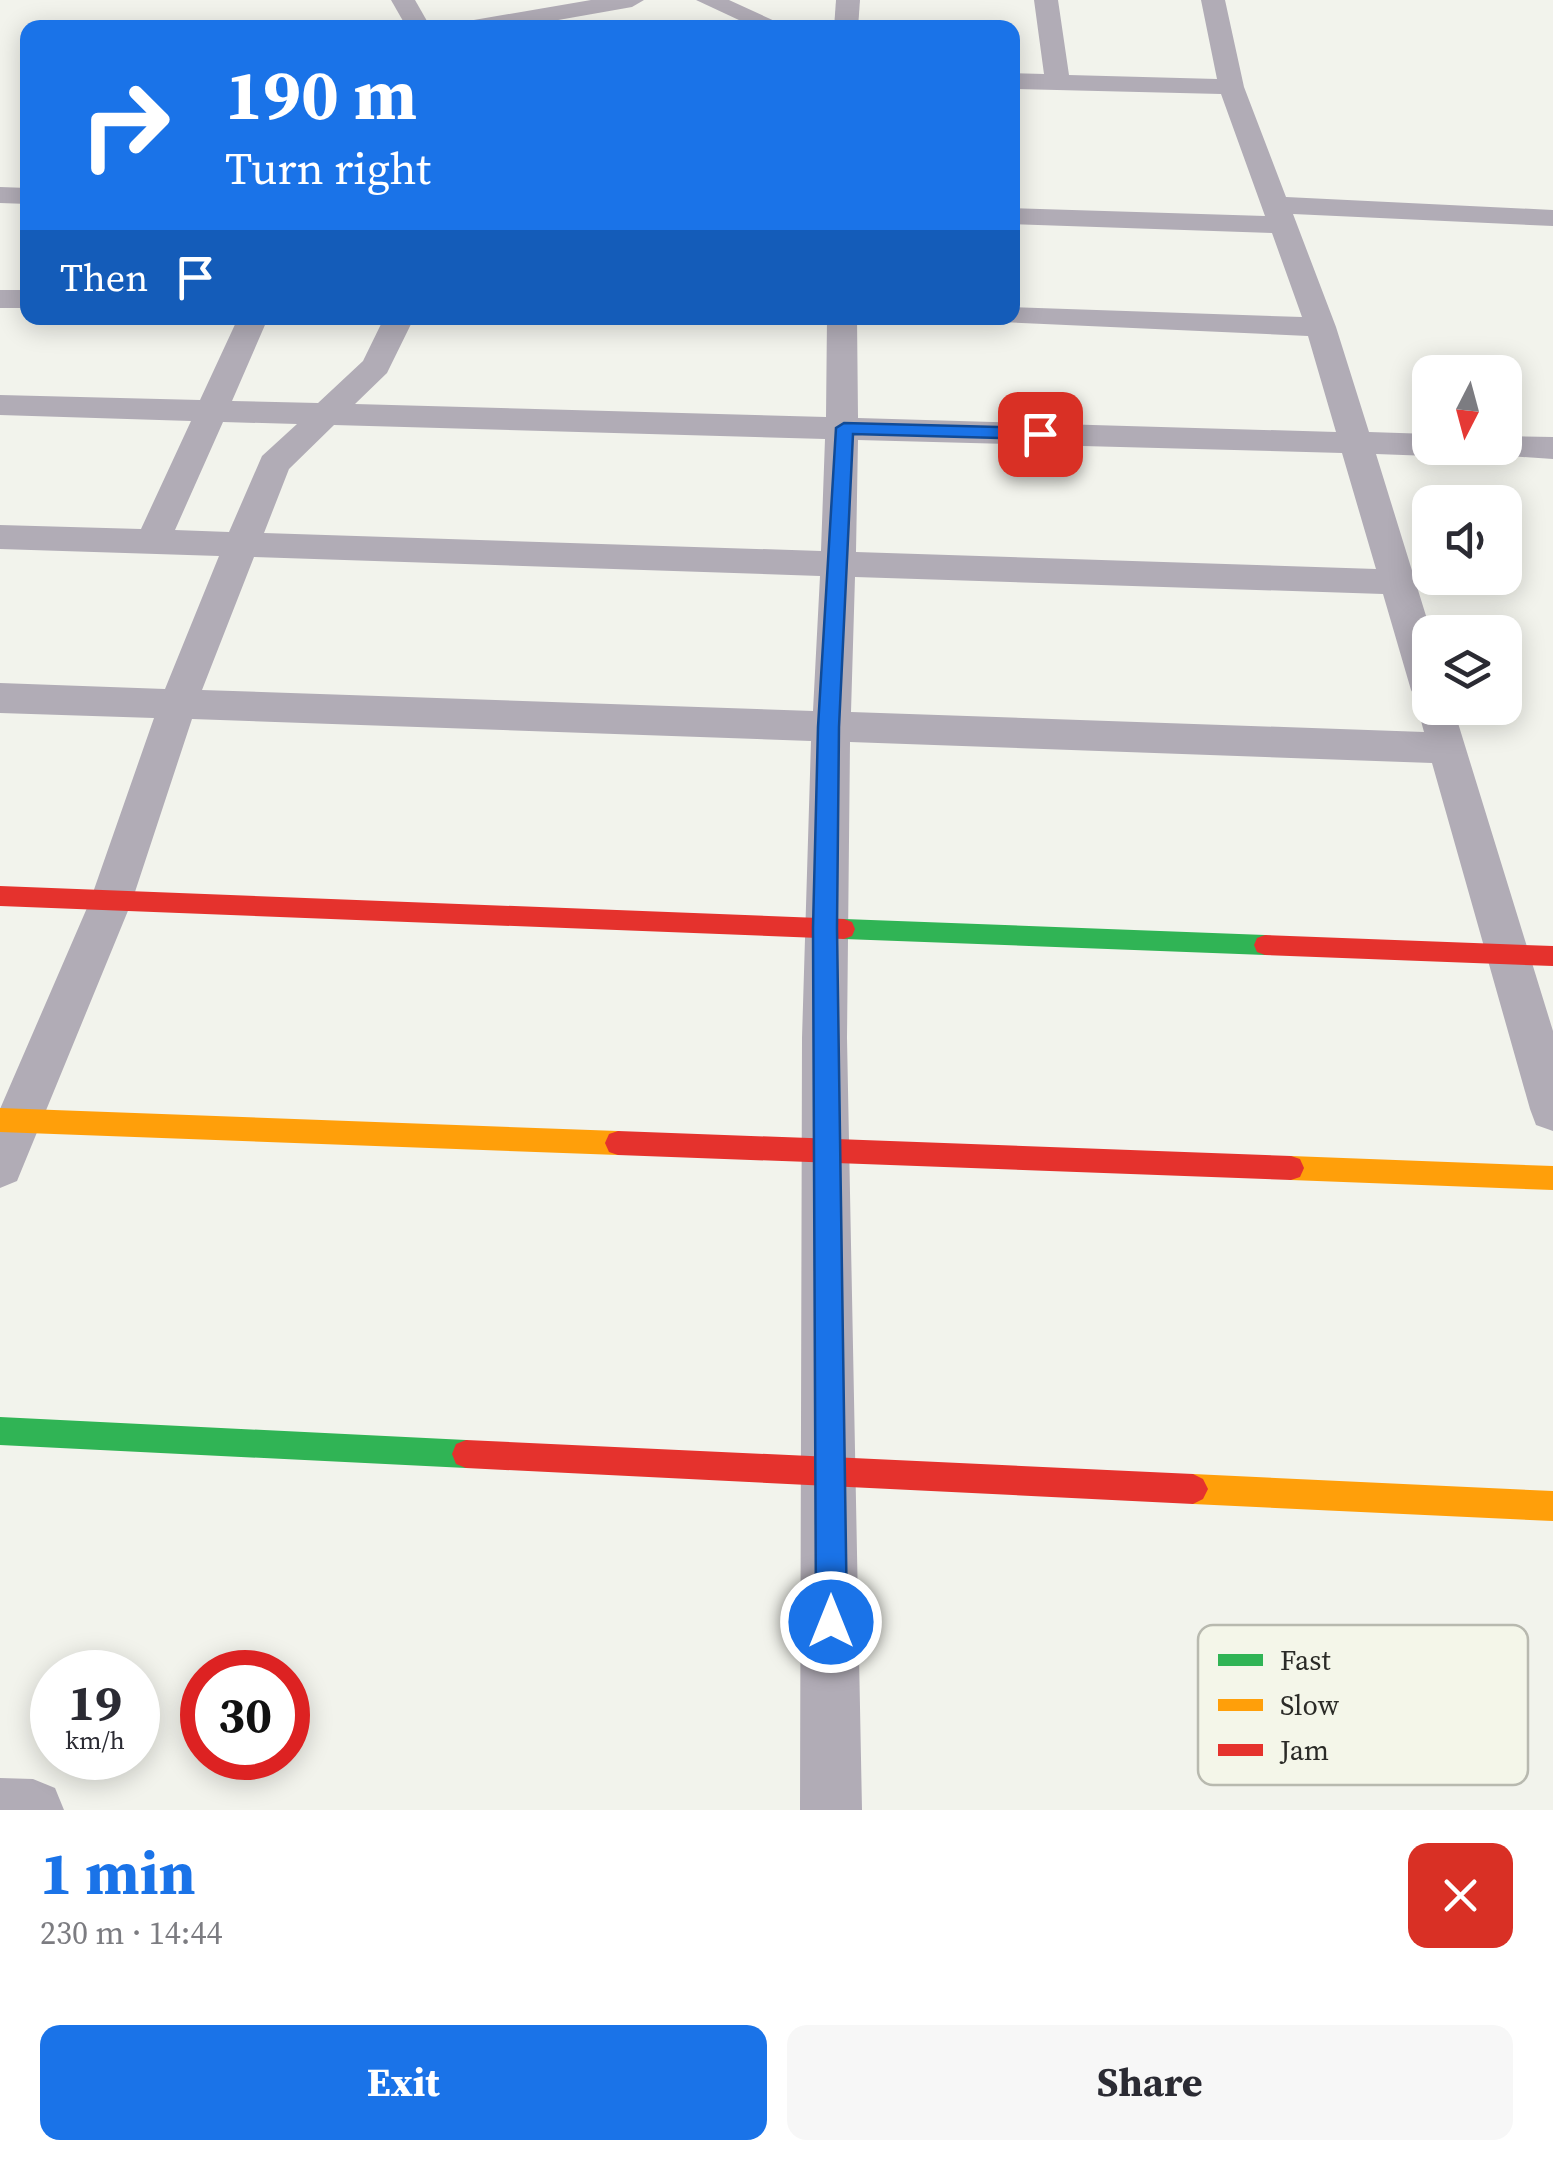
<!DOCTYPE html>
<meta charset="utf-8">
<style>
:root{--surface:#fff;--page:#f7f7f7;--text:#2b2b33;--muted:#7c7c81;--accent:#1a73e8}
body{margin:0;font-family:"Source Serif 4",serif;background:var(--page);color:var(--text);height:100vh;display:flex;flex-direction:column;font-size:38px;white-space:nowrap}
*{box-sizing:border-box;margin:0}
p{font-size:32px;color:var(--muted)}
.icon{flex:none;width:55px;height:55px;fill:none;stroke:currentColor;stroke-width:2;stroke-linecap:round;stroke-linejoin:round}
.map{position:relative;height:1810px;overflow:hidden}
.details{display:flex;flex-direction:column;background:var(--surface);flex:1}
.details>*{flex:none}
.guide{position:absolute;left:20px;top:20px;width:1000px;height:305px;border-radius:20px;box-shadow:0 5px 25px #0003;background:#1a73e8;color:#fff;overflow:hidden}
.needle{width:65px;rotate:186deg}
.fabs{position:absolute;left:1412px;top:355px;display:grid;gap:20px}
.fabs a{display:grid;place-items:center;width:110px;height:110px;border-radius:20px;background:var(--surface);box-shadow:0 5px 25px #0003;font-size:50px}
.speed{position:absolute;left:30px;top:1650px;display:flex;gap:20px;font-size:50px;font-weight:700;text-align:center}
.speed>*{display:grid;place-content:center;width:130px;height:130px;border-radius:50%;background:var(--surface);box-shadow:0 5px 25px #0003;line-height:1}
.speed small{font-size:25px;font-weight:400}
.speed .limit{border:15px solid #d22;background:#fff;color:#111}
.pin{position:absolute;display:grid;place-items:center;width:85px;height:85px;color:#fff;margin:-42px;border-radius:20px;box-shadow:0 5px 15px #0006}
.me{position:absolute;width:110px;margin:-55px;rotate:0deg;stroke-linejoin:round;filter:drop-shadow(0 0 8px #0008)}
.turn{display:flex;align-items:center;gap:35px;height:210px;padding:0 40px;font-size:45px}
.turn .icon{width:130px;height:130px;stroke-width:2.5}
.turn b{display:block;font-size:70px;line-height:85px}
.then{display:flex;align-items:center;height:95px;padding:0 40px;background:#0003;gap:20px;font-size:38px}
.round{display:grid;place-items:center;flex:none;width:105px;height:105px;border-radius:20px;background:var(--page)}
.head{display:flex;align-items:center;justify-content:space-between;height:170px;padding:0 40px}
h1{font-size:60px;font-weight:700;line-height:75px;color:var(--accent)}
.cta{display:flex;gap:20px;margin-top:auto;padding:20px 40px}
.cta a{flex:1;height:115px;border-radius:20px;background:var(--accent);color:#fff;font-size:40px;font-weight:700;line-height:115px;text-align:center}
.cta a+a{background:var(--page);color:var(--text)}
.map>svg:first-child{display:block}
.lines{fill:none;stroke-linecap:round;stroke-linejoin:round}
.street{fill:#b1acb6;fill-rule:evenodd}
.fast{fill:#30b455;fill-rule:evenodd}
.slow{fill:#ff9f0a;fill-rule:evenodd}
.jam{fill:#e5322d;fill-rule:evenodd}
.route{fill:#1a73e8;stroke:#114b97;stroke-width:2.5}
.key{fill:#f4f6e9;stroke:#b8b9af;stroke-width:2.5}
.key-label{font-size:28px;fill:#2b2b27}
</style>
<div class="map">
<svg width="1553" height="1810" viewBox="0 0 1553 1810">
<rect width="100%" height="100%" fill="#f2f3ec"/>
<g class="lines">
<!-- street -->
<g class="street">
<polygon points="391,0 415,0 431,28 407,28"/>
<polygon points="591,0 644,0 632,7 513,28 456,28 468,21"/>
<polygon points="696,0 729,0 790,28 756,28"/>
<polygon points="836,0 860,0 858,28 834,28"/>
<path d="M1034,0h24l11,75 148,4 -16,-79h24l19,87 42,110 267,13v16l-260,-12 43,113 33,105 61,2v14h15l-15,8 -54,-2 55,178 -1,73 -13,-5 -6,-10 -28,-96 -528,-17 -4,135 573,20 -3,-11 5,-11h28l99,321v100l-17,-6 -6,-16 -98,-346 -582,-21 -3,296 15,772h-62l2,-772 9,-297 -619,-22 -60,182 -115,280 -17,7v-79l90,-208 64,-183 -154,-5v-30l165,6 54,-133 -219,-7v-24l141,4 50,-108 -191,-6v-20l200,5 38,-82h30l-36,83 86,2 45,-42 21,-43h30l-27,55 -32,31 471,13 1,-99h30l1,100 478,14 -28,-96 -307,-14 -3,-4h14v-11l290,10 -30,-84 -260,-9v-16l253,8 -44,-122 -209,-5v-16l32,1zM223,422l74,2 -35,32 -33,76 -54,-2zM334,425l491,14 -4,112 -557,-18 25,-64zM858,440l484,13 34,116 -520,-17zM254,557l566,19 -7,135 -611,-21z"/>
<polygon points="0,187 28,188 28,204 0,203"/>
<rect x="0" y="290" width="28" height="18"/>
<polygon points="1505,436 1553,437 1553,459 1493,455 1489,448 1505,448"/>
<polygon points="0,1778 33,1779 55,1788 64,1810 0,1810"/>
</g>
<!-- fast -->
<g class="fast">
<polygon points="844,919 1265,935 1273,938 1276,945 1273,952 1265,955 844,939 836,936 833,929 836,922"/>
<polygon points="0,1417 466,1440 476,1444 480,1454 476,1464 466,1468 0,1445"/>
</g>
<!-- slow -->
<g class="slow">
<polygon points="0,1108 618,1131 627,1134 631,1143 627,1152 618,1155 0,1132"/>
<polygon points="1291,1156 1553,1166 1553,1190 1291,1180 1282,1177 1278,1168 1282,1159"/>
<polygon points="1193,1474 1553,1491 1553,1521 1193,1504 1183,1499 1178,1489 1183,1479"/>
</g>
<!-- jam -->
<g class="jam">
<polygon points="0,886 844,919 852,922 855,929 852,936 844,939 0,906"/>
<polygon points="1265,935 1553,946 1553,966 1265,955 1257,952 1254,945 1257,938"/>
<polygon points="618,1131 1291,1156 1300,1159 1304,1168 1300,1177 1291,1180 618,1155 609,1152 605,1143 609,1134"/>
<polygon points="466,1440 1193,1474 1203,1479 1208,1489 1203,1499 1193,1504 466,1468 456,1464 452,1454 456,1444"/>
</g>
</g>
<!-- route -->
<polygon class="route" points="844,423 1040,428 1049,434 1040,439 853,434 839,727 837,928 847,1622 842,1633 831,1637 820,1633 816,1622 813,928 818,727 836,428"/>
<!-- legend -->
<rect x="1198" y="1625" width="330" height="160" rx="15" class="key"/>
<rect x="1218" y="1654" width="45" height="12" fill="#30b455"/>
<rect x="1218" y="1699" width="45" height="12" fill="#ff9f0a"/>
<rect x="1218" y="1744" width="45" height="12" fill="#e5322d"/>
<g class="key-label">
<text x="1280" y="1670">Fast</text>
<text x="1280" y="1715">Slow</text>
<text x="1280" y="1760">Jam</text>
</g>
</svg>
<div class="fabs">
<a><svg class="needle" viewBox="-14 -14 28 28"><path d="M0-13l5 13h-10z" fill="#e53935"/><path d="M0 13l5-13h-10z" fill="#7c7c81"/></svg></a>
<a><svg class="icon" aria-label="sound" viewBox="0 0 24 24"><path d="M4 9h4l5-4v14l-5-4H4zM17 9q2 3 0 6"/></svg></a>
<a><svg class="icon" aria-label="layers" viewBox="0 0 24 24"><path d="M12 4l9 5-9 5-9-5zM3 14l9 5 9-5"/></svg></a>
</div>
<div class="speed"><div>19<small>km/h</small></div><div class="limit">30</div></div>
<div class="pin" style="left:1040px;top:434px;background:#d93025"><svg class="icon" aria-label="arrive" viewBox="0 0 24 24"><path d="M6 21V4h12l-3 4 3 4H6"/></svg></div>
<svg class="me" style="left:831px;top:1622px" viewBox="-20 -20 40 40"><circle r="17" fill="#1a73e8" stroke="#fff" stroke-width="3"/><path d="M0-11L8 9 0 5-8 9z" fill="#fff"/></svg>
<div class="guide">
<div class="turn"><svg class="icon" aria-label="right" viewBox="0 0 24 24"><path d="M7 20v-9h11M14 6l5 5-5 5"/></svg><div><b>190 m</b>Turn right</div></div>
<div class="then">Then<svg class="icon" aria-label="arrive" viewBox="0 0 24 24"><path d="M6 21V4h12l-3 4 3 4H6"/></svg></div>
</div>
</div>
<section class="details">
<div class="head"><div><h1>1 min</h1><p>230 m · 14:44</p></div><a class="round" style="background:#d93025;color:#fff"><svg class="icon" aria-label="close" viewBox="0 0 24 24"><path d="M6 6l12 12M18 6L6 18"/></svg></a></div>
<div class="cta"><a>Exit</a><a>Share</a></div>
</section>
